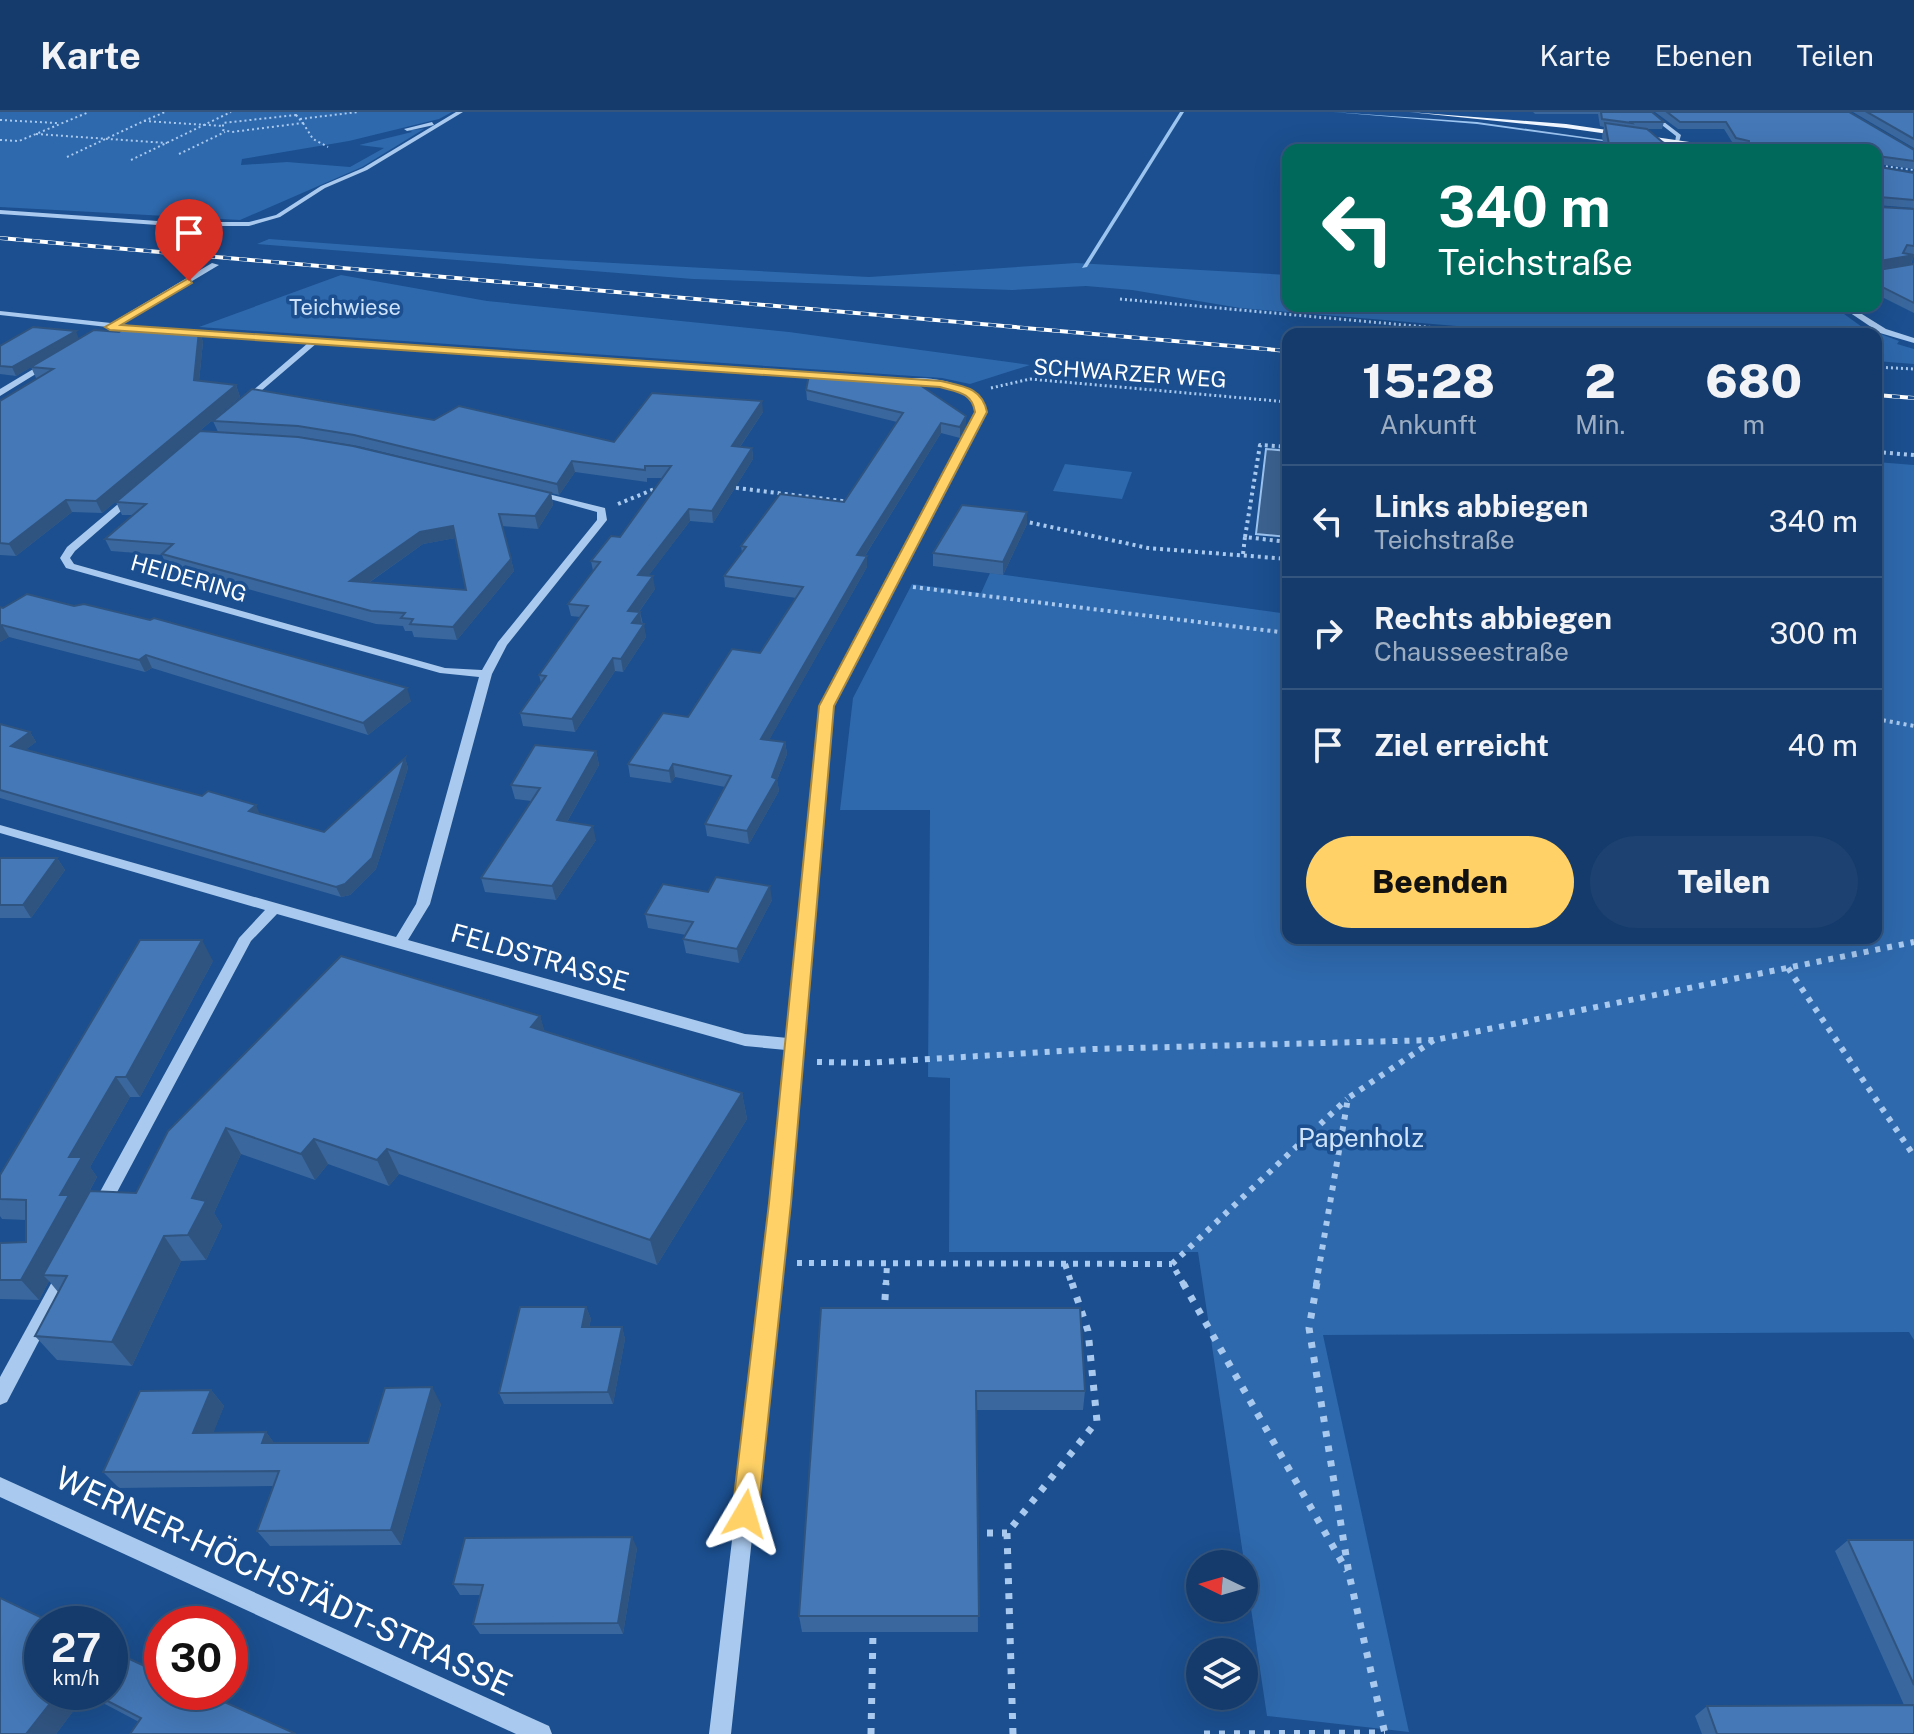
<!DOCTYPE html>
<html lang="de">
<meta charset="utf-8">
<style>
:root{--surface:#143b6b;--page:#1d4271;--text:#f1f3f6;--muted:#9dadc1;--line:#33557e;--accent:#ffd166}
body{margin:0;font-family:"Public Sans",sans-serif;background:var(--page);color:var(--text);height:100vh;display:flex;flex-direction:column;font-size:30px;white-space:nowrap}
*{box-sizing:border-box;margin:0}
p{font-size:26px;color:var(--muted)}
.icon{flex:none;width:44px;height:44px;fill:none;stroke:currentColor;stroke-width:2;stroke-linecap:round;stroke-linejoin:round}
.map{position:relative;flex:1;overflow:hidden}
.drawer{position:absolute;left:1282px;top:216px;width:600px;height:616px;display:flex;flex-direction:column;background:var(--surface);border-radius:16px;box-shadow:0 8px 32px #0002,0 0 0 2px var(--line)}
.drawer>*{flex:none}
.guide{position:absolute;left:1282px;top:32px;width:600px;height:168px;border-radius:16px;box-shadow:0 8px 32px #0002,0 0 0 2px var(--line);background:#00695c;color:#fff;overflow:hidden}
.needle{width:52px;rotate:275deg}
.tools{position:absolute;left:1186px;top:1438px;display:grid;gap:16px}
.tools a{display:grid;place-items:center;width:72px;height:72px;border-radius:50%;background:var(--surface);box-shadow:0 8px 32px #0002,0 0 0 2px var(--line);font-size:40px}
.speed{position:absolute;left:24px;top:1494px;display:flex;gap:16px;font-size:40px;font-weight:700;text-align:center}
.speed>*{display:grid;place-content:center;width:104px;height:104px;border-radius:50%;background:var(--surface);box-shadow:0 8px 32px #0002,0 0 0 2px var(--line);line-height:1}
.speed small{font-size:20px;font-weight:400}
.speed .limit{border:12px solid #d22;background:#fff;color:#111}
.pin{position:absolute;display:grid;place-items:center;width:68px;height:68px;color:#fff;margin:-82px -34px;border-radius:50% 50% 50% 0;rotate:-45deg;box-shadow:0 0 8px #0007}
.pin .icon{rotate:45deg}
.me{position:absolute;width:88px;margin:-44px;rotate:7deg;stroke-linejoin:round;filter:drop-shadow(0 0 6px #0008)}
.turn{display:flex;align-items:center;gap:28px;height:168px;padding:0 24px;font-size:36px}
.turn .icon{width:104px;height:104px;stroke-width:2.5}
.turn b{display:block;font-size:56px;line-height:68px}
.eta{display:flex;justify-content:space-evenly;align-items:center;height:136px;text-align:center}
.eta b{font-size:48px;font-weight:800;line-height:56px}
.primary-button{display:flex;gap:16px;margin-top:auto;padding:16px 24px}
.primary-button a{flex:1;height:92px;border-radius:48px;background:var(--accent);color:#111;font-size:32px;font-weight:800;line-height:92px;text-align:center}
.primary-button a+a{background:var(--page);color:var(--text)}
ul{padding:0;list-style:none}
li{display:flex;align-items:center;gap:24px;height:112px;padding:0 24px;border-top:2px solid var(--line)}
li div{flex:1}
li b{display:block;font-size:30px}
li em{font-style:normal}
header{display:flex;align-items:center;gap:48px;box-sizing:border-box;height:112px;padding:0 40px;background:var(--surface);border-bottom:2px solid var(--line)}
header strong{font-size:38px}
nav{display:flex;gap:44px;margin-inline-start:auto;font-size:28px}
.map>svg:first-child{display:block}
.green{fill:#2e69ad}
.water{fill:#3c6290;stroke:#9cc4f0;stroke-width:2}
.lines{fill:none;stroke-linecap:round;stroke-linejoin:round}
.stream{fill:#9cc4f0;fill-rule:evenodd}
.path-far4{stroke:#a9c9ee;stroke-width:2;stroke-dasharray:2 3;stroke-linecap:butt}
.path-far3{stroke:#a9c9ee;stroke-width:3;stroke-dasharray:2 3;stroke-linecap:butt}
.path-far2{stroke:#a9c9ee;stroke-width:4;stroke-dasharray:3 4;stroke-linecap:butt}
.path-far1{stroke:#a9c9ee;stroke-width:6;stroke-dasharray:5 7;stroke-linecap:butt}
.path{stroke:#a9c9ee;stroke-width:7;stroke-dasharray:6 9;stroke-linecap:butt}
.minor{fill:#a9c9ee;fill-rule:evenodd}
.major{fill:#f0f6ff;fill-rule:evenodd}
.rail-casing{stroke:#fff;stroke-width:4}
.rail{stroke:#1b4f8f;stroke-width:3;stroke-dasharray:8;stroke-linecap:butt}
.wall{fill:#3a679d;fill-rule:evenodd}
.shaded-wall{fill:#305480}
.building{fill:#4478b7;stroke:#305480;stroke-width:2;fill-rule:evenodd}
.route{fill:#ffd166;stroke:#a68842;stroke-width:2}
.labels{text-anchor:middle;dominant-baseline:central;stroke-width:7;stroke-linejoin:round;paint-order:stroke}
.far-park-label{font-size:22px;fill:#cfe3fa;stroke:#1b4f8f}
.far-street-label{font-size:22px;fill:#fff;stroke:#1b4f8f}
.street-label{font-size:26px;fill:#fff;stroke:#1b4f8f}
.park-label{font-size:26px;fill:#cfe3fa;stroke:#1b4f8f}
.near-street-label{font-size:32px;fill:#fff;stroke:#1b4f8f}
</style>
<header>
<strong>Karte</strong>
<nav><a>Karte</a><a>Ebenen</a><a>Teilen</a></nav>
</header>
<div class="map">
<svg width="1914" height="1622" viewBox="0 0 1914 1622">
<rect width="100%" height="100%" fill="#1b4f8f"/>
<!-- green -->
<g class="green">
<polygon points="0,0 452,0 439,7 349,29 242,47 241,53 287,50 350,55 384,36 359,33 412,20 409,18 424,17 362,55 240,108 0,95"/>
<polygon points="269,127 541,147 869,165 1076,151 1288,163 1288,194 1833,194 1862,215 1899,229 1897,232 1914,237 1914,252 1876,249 1876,222 1552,222 1240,196 1132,178 1086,174 1012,178 693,167 257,132"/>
<polygon points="341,163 487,189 789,220 1030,253 970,272 942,266 199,215"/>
<polygon points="1876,350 1914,353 1914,1228 1909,1220 1323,1223 1409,1620 1267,1604 1198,1140 949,1140 950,966 928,965 930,698 840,698 853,586 912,472 981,481 990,461 1288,502 1288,826 1876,826"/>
<polygon points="1065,352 1132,360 1122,387 1053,379"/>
</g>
<!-- water -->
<polygon class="water" points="1266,337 1288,339 1288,425 1256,422"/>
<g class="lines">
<!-- stream -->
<g class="stream">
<polygon points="1180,0 1184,0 1087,155 1082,156"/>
<polygon points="1333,0 1477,10 1619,30 1617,31 1477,12"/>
</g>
<!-- path-far4 -->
<g class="path-far4">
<polygon points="296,3 303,11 232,20 223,18 223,11"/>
<polyline points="300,7 358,0"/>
<polyline points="0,8 57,11"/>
<polyline points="144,9 165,0"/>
<polyline points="303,11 313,27 328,35"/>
<polyline points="36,22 167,31"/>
<polyline points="0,28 19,29 89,0"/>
<polyline points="179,42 225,20"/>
<polyline points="67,45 144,9 223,14"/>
<polyline points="131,48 231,0"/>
<polyline points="1876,53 1914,58"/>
</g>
<!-- path-far3 -->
<g class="path-far3">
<polyline points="1120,187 1503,222"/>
<polyline points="1876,255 1914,257"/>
<polyline points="991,276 1030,267 1288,290"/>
</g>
<!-- path-far2 -->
<g class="path-far2">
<polyline points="1876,340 1914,343"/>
<polyline points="729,375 850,390"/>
<polyline points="618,392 657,376"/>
<polyline points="1023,409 1148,436 1288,447"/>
<polyline points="1245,425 1260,333 1288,335"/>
<polyline points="1243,442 1245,425 1288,430"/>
<polyline points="913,475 1288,521"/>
<polyline points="1876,607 1914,614"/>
</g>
<!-- path-far1 -->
<g class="path-far1">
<polyline points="1788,856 1914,1044"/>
<polyline points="817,950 865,951 1094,937 1435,928 1914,830"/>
<polyline points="797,1151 1172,1152"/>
<polyline points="1065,1152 1072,1173"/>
<polyline points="886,1173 887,1151"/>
<polyline points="1184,1173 1172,1152 1347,987"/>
<polyline points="1316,1173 1348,986 1434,928"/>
</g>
<!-- path -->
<g class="path">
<polyline points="1183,1171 1347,1459"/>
<polyline points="1317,1171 1309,1216 1349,1462 1385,1622"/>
<polyline points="884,1203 886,1171"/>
<polyline points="972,1421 1007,1421"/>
<polyline points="871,1622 873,1520"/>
<polyline points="1013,1622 1007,1421 1097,1309 1088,1219 1072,1171"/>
<polyline points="1204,1622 1385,1621"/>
</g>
<!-- minor -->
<g class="minor">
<polygon points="456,0 463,0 367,58 325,76 280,105 249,114 172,114 0,102 0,98 172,110 249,110 276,103 321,74 363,56"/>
<polygon points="1645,0 1651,0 1681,23 1679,30 1675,30 1676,24"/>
<polygon points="432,10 434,13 407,19 404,17"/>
<polygon points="212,151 219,153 120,212 146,215 146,219 143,219 0,203 0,199 111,211"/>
<polygon points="1840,194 1849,194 1886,217 1914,226 1914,231 1880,221"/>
<polygon points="183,218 857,264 861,266 857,268 317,231 247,291 244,290 244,286 308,231 180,222 180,218"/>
<polygon points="45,250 52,252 0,284 0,277"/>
<path d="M895,267c32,-3 77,-1 90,33l-153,294 -44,497 -57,531h-22l63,-531 14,-153 -41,-4 -468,-132 -26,27 -144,270 -6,2 -6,-2 -2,-5 2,-5 144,-263 26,-28 -265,-77v-8l396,112 20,-33 63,-227 -39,-4 -374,-105 -6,-10 7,-11 63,-53h6v4l-61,53 -5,7 4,6 371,104 37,2 16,-28 99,-122v-8l-65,-18v-4l73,18 2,12 -100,125 -15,29 -62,230 -22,36 337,94 43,4 32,-332 157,-294c-12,-31 -51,-27 -79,-29l-4,-2z"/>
<polygon points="65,1154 71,1157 74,1162 7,1290 0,1293 0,1265 59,1157"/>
<polygon points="0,1365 549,1614 552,1622 516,1622 0,1385"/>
</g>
<!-- major -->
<polygon class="major" points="1409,0 1566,12 1744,38 1722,38 1566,16"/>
<defs>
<g id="rail">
<polyline points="0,126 1288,239"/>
<polyline points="1876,283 1914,286"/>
</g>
</defs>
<!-- rail casing -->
<use href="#rail" class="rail-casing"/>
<!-- rail -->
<use href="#rail" class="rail"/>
</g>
<!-- wall -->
<g class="wall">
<polygon points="1533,0 1652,0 1664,10 1662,17 1646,17 1672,38 1604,38 1602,24 1604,15 1600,14 1598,2 1535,2"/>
<polygon points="1655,0 1849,0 1914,38 1914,57 1878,52 1879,55 1914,61 1914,96 1877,93 1879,95 1914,97 1914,143 1911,152 1878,157 1878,158 1914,152 1914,201 1876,182 1876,38 1739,38 1741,35 1734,33 1724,17 1678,17"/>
<polygon points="1853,0 1914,0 1914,36"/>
<polygon points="199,219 203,230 199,269 236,273 240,285 102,401 72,400 16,444 0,443 0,289 38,266 36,266 31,255 16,264 0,262 0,234 79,227 119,220"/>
<polygon points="806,278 966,304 966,314 960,326 941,321 865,444 867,455 769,628 785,630 787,642 777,668 779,679 749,732 707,724 705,712 725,675 675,665 671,671 630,665 628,652 688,605 760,541 796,486 725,475 724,464 742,440 741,434 844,390 897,310 807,288"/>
<path d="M763,300l-23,35 12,1 1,11 -40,64 -23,-2 -42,55 7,13 -16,23h1l6,25 -23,35 -8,-1 -40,61 -52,-6 -3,-13 21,-30 -2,-8 41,-58 -9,-1 -3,-12 25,-33 -2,-10 29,-24 43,-59h-16v4l-72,-10 -16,23 -8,-2 2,12 -15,24 -36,-3 12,45 -57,69 -43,-3 -2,-6h-7l-2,-5 -27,-2 -209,-57 -5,-12 -51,-4 -6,-12 28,-24h-11l-6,-13 377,-23 -135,-33 -56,-9 -84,-5 -5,-11 221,-1 180,22zM455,426l11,52 -96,-8 53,-38z"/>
<polygon points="1027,400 1027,412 1003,463 933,454 933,441"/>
<polygon points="0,495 411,589 368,623 152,556 145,560 9,525 0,530"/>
<polygon points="0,612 30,620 36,630 25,638 324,720 405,646 408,656 376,757 350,783 341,785 0,686"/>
<polygon points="596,639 599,653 567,710 596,728 556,788 485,780 481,766 531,689 515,687 511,673"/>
<polygon points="0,746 57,746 65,758 31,806 0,806"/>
<polygon points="708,780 772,788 739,851 686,841 683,827 686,823 648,816 645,802"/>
<polygon points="213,849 140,985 130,985 90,1055 97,1065 80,1097 136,1081 168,1019 540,904 544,919 742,981 747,1007 657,1153 399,1062 389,1074 328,1052 315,1068 241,1042 214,1101 222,1114 206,1148 181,1149 132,1254 57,1248 35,1224 58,1180 49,1169 39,1188 0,1187 0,1131 26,1130 26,1108 2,1107 0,1104 0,1063"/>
<polygon points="586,1195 591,1207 589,1215 622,1215 625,1227 613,1292 504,1292 499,1281"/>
<polygon points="821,1196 1085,1279 1083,1298 976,1298 978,1520 802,1520 799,1504"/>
<polygon points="211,1278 224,1294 213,1320 266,1320 274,1331 368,1331 441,1292 401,1433 270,1434 257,1419 273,1374 119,1376 103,1360"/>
<polygon points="1848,1428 1914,1428 1914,1622 1702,1622 1695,1604 1707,1594 1904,1593 1835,1439"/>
<polygon points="637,1436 623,1522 480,1522 473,1512 480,1483 460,1483 453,1472"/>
<polygon points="162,1562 139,1610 86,1582 56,1622 0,1622 42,1580 110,1580"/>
</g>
<!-- shaded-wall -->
<g class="shaded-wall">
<polygon points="1914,143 1911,152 1876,157 1879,149"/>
<polygon points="76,219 79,227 16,264 12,255"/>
<polygon points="199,219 203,230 198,279 194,268"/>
<polygon points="236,273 240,285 102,401 96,389"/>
<polygon points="762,289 763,300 733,345 732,334"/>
<polygon points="966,304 966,314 960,326 960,315"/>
<polygon points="941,311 941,321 858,455 857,443"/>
<polygon points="752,336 753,347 713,411 712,399"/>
<polygon points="572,349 575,360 559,383 557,372"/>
<polygon points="551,381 553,393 538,417 535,404"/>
<polygon points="66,388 72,400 16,444 9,432"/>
<polygon points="689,397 690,409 640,475 638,463"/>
<polygon points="1027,400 1027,412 1003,463 1003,450"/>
<polygon points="453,414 456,426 423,432 354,481 350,469 420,420"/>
<polygon points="867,444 867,455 763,639 761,627"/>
<polygon points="511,447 514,459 457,528 453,515"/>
<polygon points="653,464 655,477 631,511 628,499"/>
<polygon points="640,500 642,513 632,511"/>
<polygon points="644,512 646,525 623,560 621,547"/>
<polygon points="2,513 9,525 0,530 0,514"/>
<polygon points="146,543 152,556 145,560 139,548"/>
<polygon points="613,546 615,559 575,620 572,607"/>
<polygon points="407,576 411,589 368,623 363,611"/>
<polygon points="30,620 36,630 17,644 11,634"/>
<polygon points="785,630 787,642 777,668 779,679 749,732 747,719 772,665"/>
<polygon points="596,639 599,653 560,722 557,708"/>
<polygon points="405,646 408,656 376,757 350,783 341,785 336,775"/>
<polygon points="673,652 675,665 671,671 669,659"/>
<polygon points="256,693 260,703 249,699"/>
<polygon points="593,714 596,728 556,788 552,774"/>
<polygon points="57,746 65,758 31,806 23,793"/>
<polygon points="770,774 772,788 739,851 737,837"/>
<polygon points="202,828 213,849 140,985 126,965"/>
<polygon points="540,904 548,930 531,915"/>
<polygon points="116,965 130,985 90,1055 97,1065 43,1163 49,1169 39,1188 21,1168 69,1045"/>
<polygon points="742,981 747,1007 657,1153 650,1128"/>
<polygon points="226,1016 241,1042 214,1101 222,1114 206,1148 188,1123 192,1086"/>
<polygon points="314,1027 328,1052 315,1068 301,1042"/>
<polygon points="387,1037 399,1062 389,1074 377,1048"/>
<polygon points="164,1124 181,1149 132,1254 112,1230"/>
<polygon points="586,1195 591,1207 586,1227 582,1215"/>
<polygon points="622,1215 625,1227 613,1292 608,1280"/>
<polygon points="432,1275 441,1292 401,1433 391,1418"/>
<polygon points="211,1278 224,1294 207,1337 193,1321"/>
<polygon points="266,1320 278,1336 262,1331"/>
<polygon points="632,1425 637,1436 623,1522 618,1511"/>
<polygon points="59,1580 83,1580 86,1582 56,1622 26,1622"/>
</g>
<!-- building -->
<g class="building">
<polygon points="1601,0 1652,0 1664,10 1631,10 1632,11 1602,7"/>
<polygon points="1667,0 1849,0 1914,38 1914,49 1877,44 1879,55 1914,61 1914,88 1880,85 1876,92 1879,95 1914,97 1914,134 1907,133 1903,141 1914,143 1879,149 1878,158 1914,152 1914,191 1876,172 1876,38 1744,38 1741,34 1749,33 1749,29 1736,26 1726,10 1680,10"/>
<polygon points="1867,0 1914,0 1914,27"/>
<polygon points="1605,11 1647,17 1672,38 1610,38"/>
<polygon points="128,214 199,219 194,268 236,273 96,389 66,388 9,432 0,431 0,289 53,257 31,255 94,218 119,220"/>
<polygon points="33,215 76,219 12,255 0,254 0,234"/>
<polygon points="809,263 914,269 966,304 960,315 941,311 857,443 867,444 761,627 785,630 772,665 777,667 747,719 705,712 731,664 673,652 669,659 628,652 663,601 688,605 732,537 760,541 803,475 724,464 746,435 741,434 780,382 844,390 903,301 806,278"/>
<polygon points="252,277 434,308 459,294 614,330 652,281 762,289 732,334 752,336 712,399 689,397 638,463 653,464 628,499 640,500 632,511 644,512 621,547 613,546 572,607 520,601 546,564 539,563 588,494 568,492 600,450 591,449 611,424 620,425 671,354 645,354 645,358 572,349 557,372 354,323 298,314 213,309"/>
<path d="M200,319l98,6 55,9 198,47 -16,23 -36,-2 12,45 -58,68 -43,-3 3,-5 -12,-1 4,-5 -34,-2 -209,-57 11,-10 -68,-5 41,-35 -30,-2zM453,414l13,64 -116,-9 70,-49z"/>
<polygon points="962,393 1027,400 1003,450 933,441"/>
<polygon points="27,482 74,494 84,492 150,508 154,506 407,576 363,611 146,543 139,548 2,513 0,514 0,495 3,496"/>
<polygon points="0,612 30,620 11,634 202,684 208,679 256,693 249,699 324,720 405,646 372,746 345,772 336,775 0,678"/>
<polygon points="535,633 596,639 557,708 593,714 552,774 481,766 540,676 511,673"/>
<polygon points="0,746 57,746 23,793 0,793"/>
<polygon points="716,765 770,774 737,837 683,827 693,810 645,802 663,772 708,780"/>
<polygon points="140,828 202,828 126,965 116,965 69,1045 82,1045 60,1083 69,1083 21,1168 0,1168 0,1131 26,1130 26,1088 0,1087 0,1063"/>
<polygon points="341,844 540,904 531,915 742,981 650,1128 387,1037 377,1048 314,1027 301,1042 226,1016 192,1086 206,1089 188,1123 164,1124 112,1230 35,1224 67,1164 43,1163 90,1079 136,1081 168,1019"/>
<polygon points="520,1195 586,1195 582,1215 622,1215 608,1280 499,1281"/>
<polygon points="821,1196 1080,1196 1085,1279 976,1279 979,1504 799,1504"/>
<polygon points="432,1275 391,1418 257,1419 279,1359 103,1360 140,1279 211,1278 193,1321 266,1320 262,1331 368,1331 385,1276"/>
<polygon points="632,1425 618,1511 473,1512 483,1473 453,1472 465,1426"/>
<polygon points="1848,1428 1914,1428 1914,1573"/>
<polygon points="0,1486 55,1512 42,1512 42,1580 59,1580 26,1622 0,1622"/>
<polygon points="110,1538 162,1562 162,1580 202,1580 296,1622 130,1622 141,1606 90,1580 110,1580"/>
<polygon points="1914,1593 1914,1622 1717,1622 1707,1594"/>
</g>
<!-- route -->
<path class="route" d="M189,166l3,5 -71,42 820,56c21,5 41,6 46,31l-153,294 -43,497 -33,311 -4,9 -9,4 -9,-4 -4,-9 37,-311 50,-497 156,-294c-3,-20 -18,-20 -35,-25l-830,-57 -5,-3z"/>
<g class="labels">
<!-- far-park labels -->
<g class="far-park-label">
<text x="345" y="195">Teichwiese</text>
</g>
<!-- far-street labels -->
<g class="far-street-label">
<text transform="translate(1130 261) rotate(4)">SCHWARZER WEG</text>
<text transform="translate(189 466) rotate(16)">HEIDERING</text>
</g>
<!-- street labels -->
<g class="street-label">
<text transform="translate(540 845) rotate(16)">FELDSTRASSE</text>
</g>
<!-- park labels -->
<g class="park-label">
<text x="1361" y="1025">Papenholz</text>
</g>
<!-- near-street labels -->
<g class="near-street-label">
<text transform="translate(284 1469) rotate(25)">WERNER-HÖCHSTÄDT-STRASSE</text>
</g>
</g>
</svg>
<div class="tools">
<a><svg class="needle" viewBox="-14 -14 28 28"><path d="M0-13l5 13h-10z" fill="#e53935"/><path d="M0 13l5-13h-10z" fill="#9dadc1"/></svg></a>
<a><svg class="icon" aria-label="layers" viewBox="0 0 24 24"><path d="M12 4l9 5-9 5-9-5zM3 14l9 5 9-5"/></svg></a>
</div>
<div class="speed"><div>27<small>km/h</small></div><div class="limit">30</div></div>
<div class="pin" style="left:189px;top:169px;background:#d93025"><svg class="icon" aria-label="arrive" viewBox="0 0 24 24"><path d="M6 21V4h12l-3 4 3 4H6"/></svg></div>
<svg class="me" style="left:745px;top:1402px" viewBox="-20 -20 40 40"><path d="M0-17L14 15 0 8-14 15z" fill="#ffd166" stroke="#fff" stroke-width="4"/></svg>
<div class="guide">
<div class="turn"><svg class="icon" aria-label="left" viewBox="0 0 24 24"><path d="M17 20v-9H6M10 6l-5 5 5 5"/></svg><div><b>340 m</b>Teichstraße</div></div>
</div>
<section class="drawer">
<div class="eta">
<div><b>15:28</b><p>Ankunft</p></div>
<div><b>2</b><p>Min.</p></div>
<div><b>680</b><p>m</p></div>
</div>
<ul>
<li><svg class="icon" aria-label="left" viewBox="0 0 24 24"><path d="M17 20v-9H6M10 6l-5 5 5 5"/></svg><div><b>Links abbiegen</b><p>Teichstraße</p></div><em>340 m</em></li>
<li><svg class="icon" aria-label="right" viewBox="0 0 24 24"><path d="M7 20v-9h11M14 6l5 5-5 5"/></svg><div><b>Rechts abbiegen</b><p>Chausseestraße</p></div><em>300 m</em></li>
<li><svg class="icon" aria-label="arrive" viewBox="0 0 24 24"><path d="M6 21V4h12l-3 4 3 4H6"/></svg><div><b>Ziel erreicht</b></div><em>40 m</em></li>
</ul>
<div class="primary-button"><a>Beenden</a><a>Teilen</a></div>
</section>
</div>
